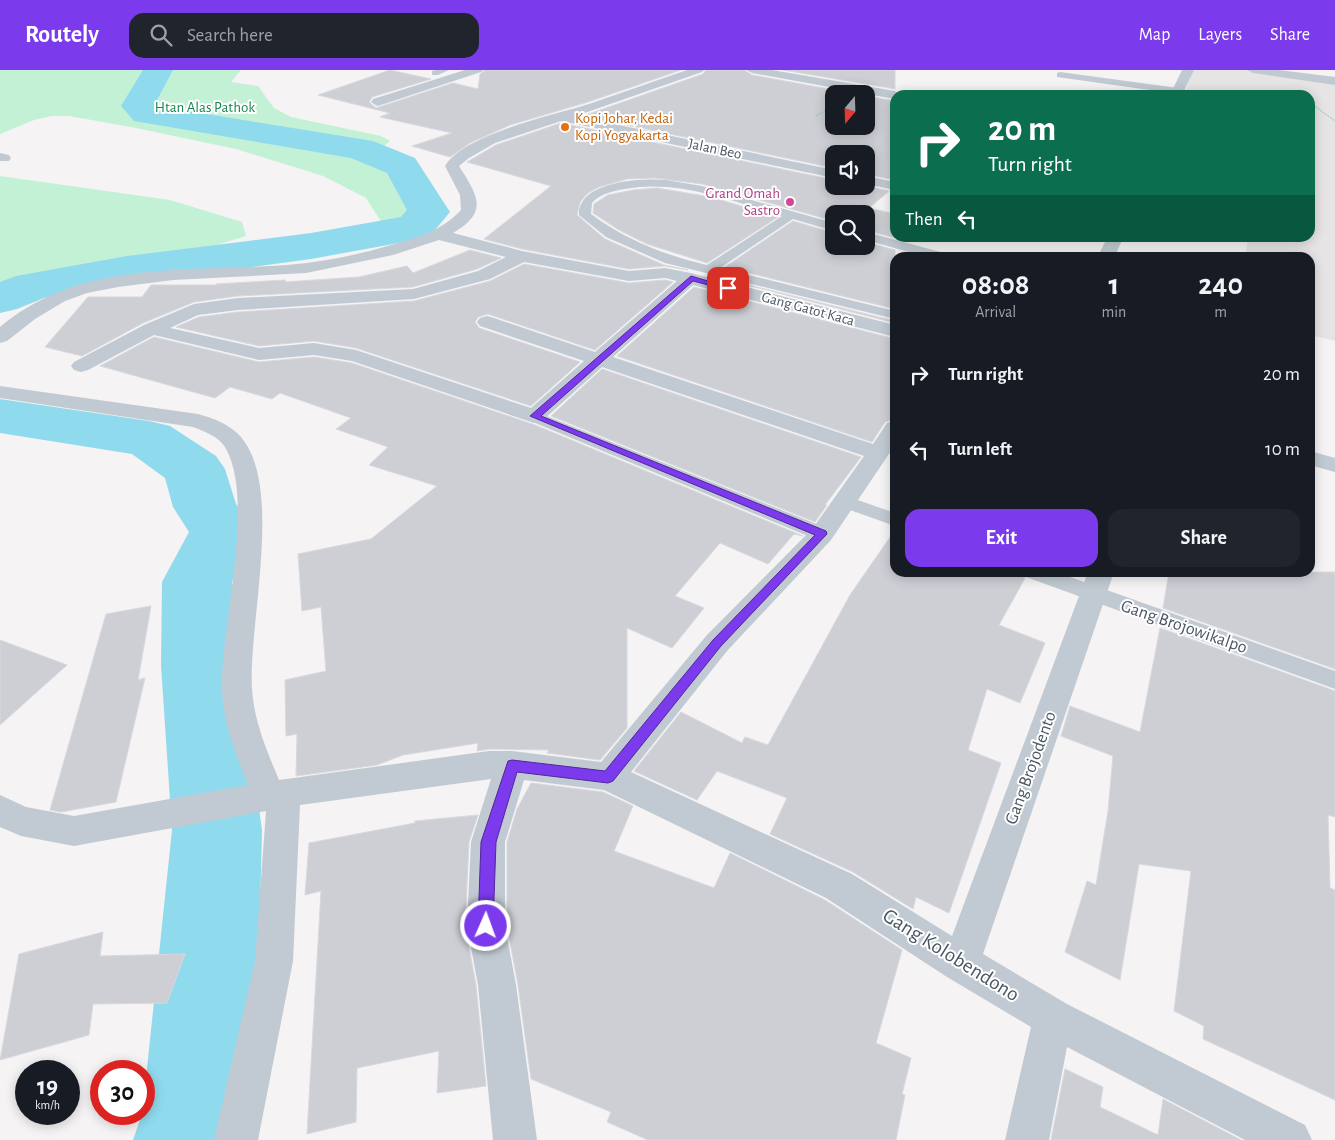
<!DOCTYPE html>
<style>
:root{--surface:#171b24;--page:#20242c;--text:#f1f3f6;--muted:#9ea1a6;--accent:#7c3aed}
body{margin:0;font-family:"Alegreya Sans",sans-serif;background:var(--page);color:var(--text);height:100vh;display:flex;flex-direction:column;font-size:19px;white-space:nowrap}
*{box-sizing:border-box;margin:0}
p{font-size:16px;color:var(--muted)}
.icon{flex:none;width:28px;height:28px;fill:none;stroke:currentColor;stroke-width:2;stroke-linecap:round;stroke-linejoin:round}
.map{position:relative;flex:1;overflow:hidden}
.panel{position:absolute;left:890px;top:182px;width:425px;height:325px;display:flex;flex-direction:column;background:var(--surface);border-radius:15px;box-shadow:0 2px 12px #0003}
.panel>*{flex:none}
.hud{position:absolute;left:890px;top:20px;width:425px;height:152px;border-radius:15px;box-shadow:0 2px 12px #0003;background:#0b6e4f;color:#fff;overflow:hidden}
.needle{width:32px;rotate:199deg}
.fabs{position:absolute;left:825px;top:15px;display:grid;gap:10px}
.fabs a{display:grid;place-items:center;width:50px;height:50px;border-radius:10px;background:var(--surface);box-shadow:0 2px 12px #0003;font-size:25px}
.speed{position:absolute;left:15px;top:990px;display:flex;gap:10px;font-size:25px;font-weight:700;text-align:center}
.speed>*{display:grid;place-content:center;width:65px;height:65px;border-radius:50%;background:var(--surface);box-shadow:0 2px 12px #0003;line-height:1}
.speed small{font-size:12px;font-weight:400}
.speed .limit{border:8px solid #d22;background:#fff;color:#111}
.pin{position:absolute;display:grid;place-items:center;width:42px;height:42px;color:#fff;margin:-21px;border-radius:10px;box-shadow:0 2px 8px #0006}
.me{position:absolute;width:55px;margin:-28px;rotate:2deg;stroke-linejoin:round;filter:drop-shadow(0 0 4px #0008)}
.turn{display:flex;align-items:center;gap:18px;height:105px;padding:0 15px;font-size:22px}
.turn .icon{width:65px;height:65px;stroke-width:2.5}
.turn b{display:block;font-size:35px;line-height:42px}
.then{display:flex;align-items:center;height:48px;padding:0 15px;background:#0003;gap:10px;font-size:19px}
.eta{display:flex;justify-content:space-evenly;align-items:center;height:85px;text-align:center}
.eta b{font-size:30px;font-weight:700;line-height:35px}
.cta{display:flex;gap:10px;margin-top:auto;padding:10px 15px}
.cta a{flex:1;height:58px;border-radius:15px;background:var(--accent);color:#fff;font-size:20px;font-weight:700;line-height:58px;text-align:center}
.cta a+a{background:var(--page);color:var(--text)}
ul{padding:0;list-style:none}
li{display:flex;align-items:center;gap:15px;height:75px;padding:0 15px}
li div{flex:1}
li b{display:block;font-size:19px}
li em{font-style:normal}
header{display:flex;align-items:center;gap:30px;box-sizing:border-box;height:70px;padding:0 25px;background:var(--accent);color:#fff}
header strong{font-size:24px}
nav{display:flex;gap:28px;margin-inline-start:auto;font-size:18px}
.search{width:350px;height:45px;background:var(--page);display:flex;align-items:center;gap:12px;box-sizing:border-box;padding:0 18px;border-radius:15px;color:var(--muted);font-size:19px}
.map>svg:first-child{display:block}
.education{fill:#e6e4e5}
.green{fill:#c3f1d5}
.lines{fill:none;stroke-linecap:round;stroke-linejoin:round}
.river{fill:#90daee;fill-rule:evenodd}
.building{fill:#cdcfd5;stroke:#d7d9de}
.path{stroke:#7ad0a6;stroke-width:1;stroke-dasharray:2 1;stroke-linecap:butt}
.lane{fill:#c1cad2;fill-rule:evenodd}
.street{fill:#c1cad2;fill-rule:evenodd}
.route{fill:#7c3aed;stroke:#51269a}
.food-dot{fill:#e8710a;stroke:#fff;stroke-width:2}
.hotel-dot{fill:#d1479c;stroke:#fff;stroke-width:2}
.labels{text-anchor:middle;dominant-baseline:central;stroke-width:4;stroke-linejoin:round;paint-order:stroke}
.far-park-label{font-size:15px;fill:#17864f;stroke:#fff}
.far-food-label{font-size:15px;fill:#c56008;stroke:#fff;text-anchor:start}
.far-street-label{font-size:15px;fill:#4a5661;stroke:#fff}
.far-hotel-label{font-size:15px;fill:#b23c85;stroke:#fff;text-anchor:end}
.street-label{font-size:18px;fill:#4a5661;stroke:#fff}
.near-street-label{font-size:21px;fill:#4a5661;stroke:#fff}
</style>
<header>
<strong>Routely</strong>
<div class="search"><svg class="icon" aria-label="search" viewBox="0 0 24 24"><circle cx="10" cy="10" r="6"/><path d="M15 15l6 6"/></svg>Search here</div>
<nav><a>Map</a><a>Layers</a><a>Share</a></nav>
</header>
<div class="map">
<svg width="1335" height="1070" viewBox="0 0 1335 1070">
<rect width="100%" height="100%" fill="#f5f3f3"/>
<!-- education -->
<polygon class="education" points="1193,0 1251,0 1335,12 1335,271 1310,265 1310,188 1245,187 1248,168 1310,168 1310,25 1184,25"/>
<!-- green -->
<g class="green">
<polygon points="0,0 241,0 231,12 258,16 274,38 291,47 381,66 390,71 383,77 380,84 412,102 435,150 428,160 410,167 392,161 382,153 366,128 323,106 236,79 136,58 69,46 52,46 34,50 0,64"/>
<polygon points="0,106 170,130 242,152 246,166 190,183 127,197 31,214 0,226"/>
</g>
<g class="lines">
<!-- river -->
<g class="river">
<polygon points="143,0 173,0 155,34 157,36 373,71 415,88 450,142 430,166 415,170 311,189 127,214 44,228 17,239 0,243 0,212 16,206 127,186 311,163 401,147 407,140 387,103 351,88 134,51 121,36"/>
<polygon points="0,329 149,351 170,356 216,386 225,399 236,434 255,462 232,512 239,595 262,760 255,1049 247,1070 133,1070 142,1044 144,1044 144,1027 172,760 161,595 162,512 189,462 173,437 165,408 132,384 0,363"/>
</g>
</g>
<!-- building -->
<g class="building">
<polygon points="390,0 431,9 372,27 369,32 376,38 453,13 478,19 480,4 485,0 681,0 588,32 510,55 470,73 450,87 412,76 452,63 380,47 390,43 318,25"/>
<polygon points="706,0 744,0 752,5 856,24 834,24 834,56 866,56 866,26 895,31 895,110 866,104 866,84 834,84 834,98 583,46 703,4"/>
<polygon points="783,0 895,0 895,19"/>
<polygon points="561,53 834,110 834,116 866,116 889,121 869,138 895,144 895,168 866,160 866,144 834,144 834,151 702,114 655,108 627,109 599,117 588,123 580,132 577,145 605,169 664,195 688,200 665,196 629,199 522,179 484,169 551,116 467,92 496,75"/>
<polygon points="657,118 711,127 778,147 707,193 647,174 619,160 593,143 594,134 608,125 633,120"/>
<polygon points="793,151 834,163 834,176 866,176 866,172 895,180 895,239 725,197"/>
<polygon points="470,180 501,188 477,199 413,217 238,226 194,232 143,253 82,286 45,277 88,227 142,227 151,215 216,215 216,214 286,210 285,212 359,207 407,196 413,203"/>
<polygon points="524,194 629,213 665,210 673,212 595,280 488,244 478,247 475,252 479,258 580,292 531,336 356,278 314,271 259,276 176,257 199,247 238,242 414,231 490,211"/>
<polygon points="708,205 895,251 895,253"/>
<polygon points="694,217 895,269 895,349 885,352 872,372 617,286"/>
<polygon points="154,267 259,292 314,287 352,293 535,355 803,466 794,464 768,494 720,473 675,526 704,538 672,578 627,558 627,658 600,690 547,683 549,680 489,679 477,681 478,673 403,685 377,695 296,706 297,664 286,666 285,610 326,601 321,537 302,541 298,484 371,469 437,416 369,395 388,377 336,359 351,348 280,323 272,329 230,317 215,328 100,296"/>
<polygon points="602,299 861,387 825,435 827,435 815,452 551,346"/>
<polygon points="895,460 895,502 1021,502 1025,508 999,555 1045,573 1020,633 987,619 968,680 1001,693 949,843 916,827 913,839 853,802 770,764 787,728 717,701 697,730 634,701 681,642 742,673 745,667 768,675 850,525"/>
<polygon points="1169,502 1335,502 1335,599 1163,538"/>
<polygon points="151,536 138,610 145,608 116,732 61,742 50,740 106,544"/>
<polygon points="1160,558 1335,621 1335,747 1328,745 1330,818 1335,820 1335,1030 1203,969 1204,956 1174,941 1191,801 1139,794 1120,910 1065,882 1087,811 1096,815 1108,741 1113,686 1061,666 1068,643 1070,636 1140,662"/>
<polygon points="0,570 67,595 0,655"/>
<polygon points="531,713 603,722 633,736 614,781 714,818 730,783 825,830 902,880 876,973 911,988 902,1024 905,1025 896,1070 648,1070 607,1052 611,1042 531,1009 518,915 507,856 507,772 517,739"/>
<polygon points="478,745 469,772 465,856 476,915 486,1016 437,1023 439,981 357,998 356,1052 307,1064 321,821 305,825 309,773 415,753 415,751"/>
<polygon points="103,862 100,886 185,884 167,933 93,934 89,965 0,990 19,884"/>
<polygon points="1065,999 1103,1017 1100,1037 1158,1065 1163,1029 1241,1070 1051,1070"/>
</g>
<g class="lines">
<!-- path -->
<g class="path">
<polyline points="1313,35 1335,51"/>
<polyline points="816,46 828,39"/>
</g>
<!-- lane -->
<g class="lane">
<polygon points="436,0 449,0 438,5 432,5 432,1"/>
<polygon points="1060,2 1178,18 1183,21 1178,24 1057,7 1057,3"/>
<path d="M666,110l36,6 132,37v8l-41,-12 -73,49 175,43v8l-230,-56 -59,-26 -27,-22c-1,-34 62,-37 87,-35zM639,117c49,-4 96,15 143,29l-75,49c-43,-10 -81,-25 -116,-51l1,-11c10,-12 32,-14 47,-16z"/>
<polygon points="866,162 952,185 953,188 930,188 866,170"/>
<polygon points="534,341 829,459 832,464 829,469 822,471 815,469 528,350 526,346 528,342"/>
<polygon points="843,425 895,443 895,456 836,435 834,431 836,427"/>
<polygon points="1023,502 1056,502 1335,601 1335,619 1026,507"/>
</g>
<!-- street -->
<g class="street">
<polygon points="465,0 483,0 481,2 381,35 377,36 371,32 373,29"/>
<path d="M687,0h17l-2,2 -126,44 258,54v8l-273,-57 -66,22 -26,15 -10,8c19,30 30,46 -6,67l69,18 107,20 36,-3 26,5 204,52v12l-202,-52 -80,72 260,87 14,-21 8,-2v24l-64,95 -104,111 -96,121 221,102 100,62 136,-364h26l-131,382 84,50 238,121 7,15h-67l-178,-93 -18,93h-44l26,-113 -84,-50 -121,-79 -222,-108 -80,-10 -19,62v84l11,59 21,155h-44l-15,-155 -11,-59 4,-84 20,-63 -191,26 -7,156 -35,179h-44l41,-179 11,-150 -192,35 -53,-10 -21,-9v-32l26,12 48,9 174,-31c-12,-31 -26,-64 -26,-98 -1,-62 34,-188 3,-240 -6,-10 -21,-16 -32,-20l-193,-29v-12l198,28c15,4 33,11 43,23 43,51 7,187 11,252 2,32 15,62 27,91l210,-29h23l89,11 106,-127 106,-107 51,-72 -262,-89 -60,54 -8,2 -182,-62 -38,-6 -55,5 -105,-25 -66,35 -7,2 -7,-2 -3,-4 3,-4 70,-37 50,-21 44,-6 175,-9 65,-18 28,-14 -67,-17 -46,15 -87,18 -133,7 -55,7 -31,6 -22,8 -30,18 -28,22 -7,2v-16c80,-68 189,-55 287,-62 35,-3 71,-10 104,-20 26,-7 52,-15 70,-35l-1,-15 -15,-29c19,-32 109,-51 144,-62 33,-11 65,-23 98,-34zM524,192l105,19 36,-3 12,3 -82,71 -101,-34 -7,-2 -7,2 -3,4 3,4 104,35 -53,47 -175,-58 -42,-7 -55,5 -89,-20 28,-13 40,-5 176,-11 76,-20z"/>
<polygon points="746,0 772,0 895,21 901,25 895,25 895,29 752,3"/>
<polygon points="1182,0 1194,0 1182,25 1170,25"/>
<polygon points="1247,0 1279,0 1335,7 1335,15 1253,3"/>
<polygon points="0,83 9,85 11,88 9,91 0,91"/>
<polygon points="866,106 895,112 895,120 866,114"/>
<polygon points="1107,168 1123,168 1114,188 1097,188"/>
<polygon points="1310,381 1335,388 1335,402 1310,395"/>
</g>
</g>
<!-- route -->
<polygon class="route" points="691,206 732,218 728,220 693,211 541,346 826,461 827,464 721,576 613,711 608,713 517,702 496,772 493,856 491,861 486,863 480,861 478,856 481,772 508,691 512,690 605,701 713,570 815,465 530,346"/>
<!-- markers -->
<circle class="food-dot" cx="565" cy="57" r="5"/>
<circle class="hotel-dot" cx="790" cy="132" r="5"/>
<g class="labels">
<!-- far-park labels -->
<g class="far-park-label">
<text x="205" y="37">Htan Alas Pathok</text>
</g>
<!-- far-food labels -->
<g class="far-food-label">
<text x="575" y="48">Kopi Johar, Kedai<tspan x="575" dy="17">Kopi Yogyakarta</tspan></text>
</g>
<!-- far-street labels -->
<g class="far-street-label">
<text transform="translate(715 79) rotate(12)">Jalan Beo</text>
<text transform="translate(808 239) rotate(15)">Gang Gatot Kaca</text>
</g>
<!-- far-hotel labels -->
<g class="far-hotel-label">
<text x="780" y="123">Grand Omah<tspan x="780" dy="17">Sastro</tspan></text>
</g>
<!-- street labels -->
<g class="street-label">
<text transform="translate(1184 557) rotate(19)">Gang Brojowikalpo</text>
<text transform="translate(1031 698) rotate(-70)">Gang Brojodento</text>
</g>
<!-- near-street labels -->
<g class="near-street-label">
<text transform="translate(951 885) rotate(32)">Gang Kolobendono</text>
</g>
</g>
</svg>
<div class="fabs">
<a><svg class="needle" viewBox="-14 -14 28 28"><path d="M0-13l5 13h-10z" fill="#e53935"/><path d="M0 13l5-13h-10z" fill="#9ea1a6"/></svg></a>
<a><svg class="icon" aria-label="sound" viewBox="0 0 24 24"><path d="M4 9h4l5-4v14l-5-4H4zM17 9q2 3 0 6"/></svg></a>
<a><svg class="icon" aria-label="search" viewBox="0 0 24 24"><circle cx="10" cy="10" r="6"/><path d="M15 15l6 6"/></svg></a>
</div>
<div class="speed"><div>19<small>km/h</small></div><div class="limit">30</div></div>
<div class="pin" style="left:728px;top:218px;background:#d93025"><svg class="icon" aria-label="arrive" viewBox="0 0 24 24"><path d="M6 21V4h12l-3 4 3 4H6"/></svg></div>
<svg class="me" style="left:486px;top:856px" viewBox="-20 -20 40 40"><circle r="17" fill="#7c3aed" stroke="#fff" stroke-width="3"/><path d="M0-11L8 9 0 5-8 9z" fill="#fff"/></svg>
<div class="hud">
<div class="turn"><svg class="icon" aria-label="right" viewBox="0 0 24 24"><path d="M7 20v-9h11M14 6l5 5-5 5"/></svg><div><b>20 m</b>Turn right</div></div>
<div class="then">Then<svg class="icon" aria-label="left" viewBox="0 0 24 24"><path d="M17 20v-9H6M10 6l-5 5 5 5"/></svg></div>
</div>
<section class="panel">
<div class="eta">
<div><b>08:08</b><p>Arrival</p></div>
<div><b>1</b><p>min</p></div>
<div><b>240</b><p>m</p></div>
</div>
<ul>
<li><svg class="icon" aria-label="right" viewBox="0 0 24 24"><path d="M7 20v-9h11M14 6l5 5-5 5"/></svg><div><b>Turn right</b></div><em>20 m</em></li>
<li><svg class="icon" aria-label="left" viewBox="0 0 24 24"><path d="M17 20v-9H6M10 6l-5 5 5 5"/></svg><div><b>Turn left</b></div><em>10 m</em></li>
</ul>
<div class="cta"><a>Exit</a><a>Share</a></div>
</section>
</div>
